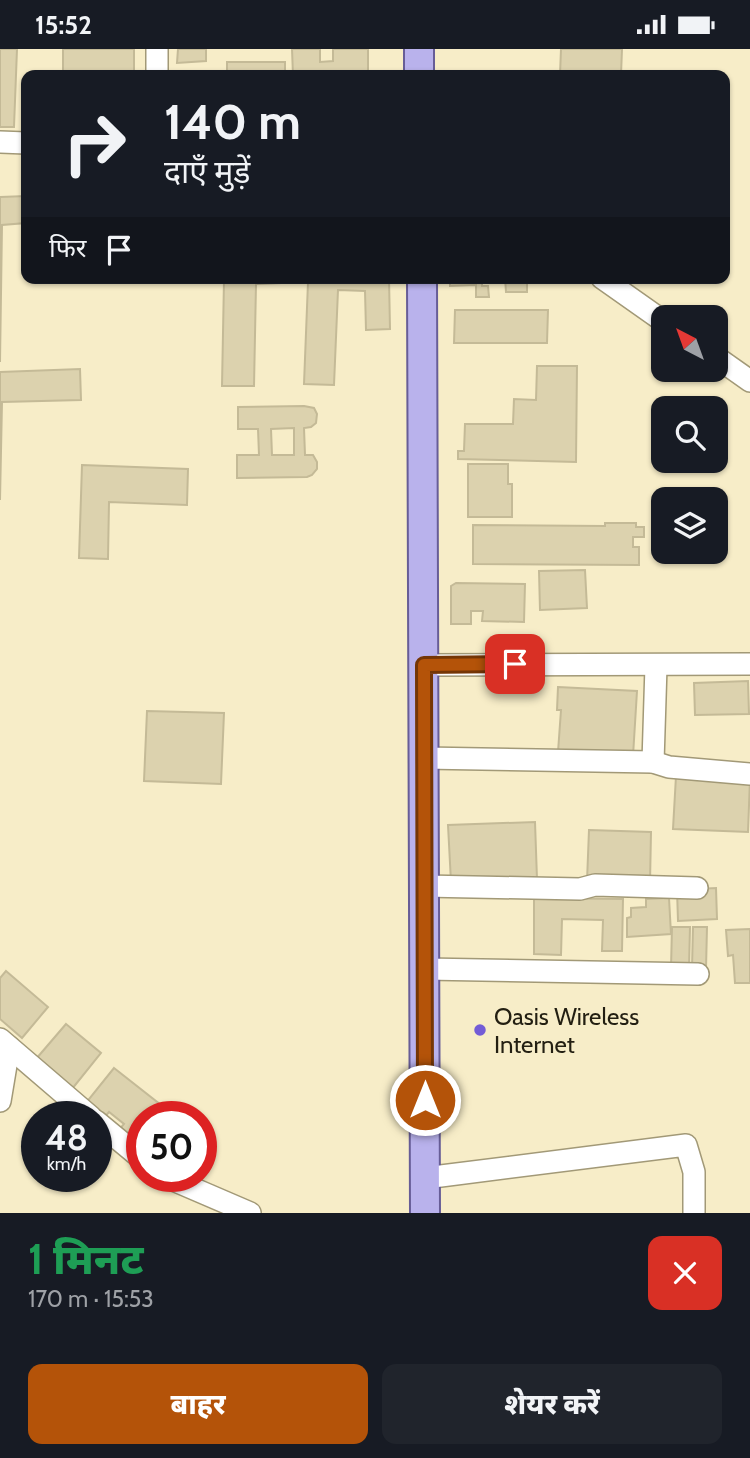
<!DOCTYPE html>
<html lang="hi">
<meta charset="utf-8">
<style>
:root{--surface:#171b24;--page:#20242c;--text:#f1f3f6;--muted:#9ea1a6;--accent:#b45309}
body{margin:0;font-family:Cabin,"Noto Sans Devanagari",sans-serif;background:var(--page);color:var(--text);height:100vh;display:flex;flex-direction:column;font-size:26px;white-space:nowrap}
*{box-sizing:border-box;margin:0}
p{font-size:23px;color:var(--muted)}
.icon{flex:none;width:38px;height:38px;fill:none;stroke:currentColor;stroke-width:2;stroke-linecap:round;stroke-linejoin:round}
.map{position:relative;height:1164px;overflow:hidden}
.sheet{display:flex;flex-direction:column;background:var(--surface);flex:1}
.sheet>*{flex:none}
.hud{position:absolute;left:21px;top:21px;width:709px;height:214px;border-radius:14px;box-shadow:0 2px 5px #0004;background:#171b24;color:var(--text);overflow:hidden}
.needle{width:46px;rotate:319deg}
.fabs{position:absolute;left:651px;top:256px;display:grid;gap:14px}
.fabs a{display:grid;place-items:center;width:77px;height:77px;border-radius:14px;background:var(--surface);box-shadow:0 2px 5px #0004;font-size:35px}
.speed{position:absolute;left:21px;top:1052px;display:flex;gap:14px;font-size:35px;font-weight:700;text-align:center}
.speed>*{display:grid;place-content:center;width:91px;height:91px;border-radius:50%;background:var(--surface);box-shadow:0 2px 5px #0004;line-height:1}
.speed small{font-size:18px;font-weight:400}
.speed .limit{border:10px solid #d22;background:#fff;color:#111}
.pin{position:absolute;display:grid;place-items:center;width:60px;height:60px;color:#fff;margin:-30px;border-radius:14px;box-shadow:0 4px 10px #0006}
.me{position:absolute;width:77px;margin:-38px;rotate:0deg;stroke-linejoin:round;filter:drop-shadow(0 0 5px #0008)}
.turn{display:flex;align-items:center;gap:24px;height:147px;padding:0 28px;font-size:32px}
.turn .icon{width:91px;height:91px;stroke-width:2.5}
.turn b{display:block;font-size:49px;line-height:60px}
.then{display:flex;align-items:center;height:66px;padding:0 28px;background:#0003;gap:14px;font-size:26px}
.round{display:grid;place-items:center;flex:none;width:74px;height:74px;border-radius:14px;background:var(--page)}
.headline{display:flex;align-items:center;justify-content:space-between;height:119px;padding:0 28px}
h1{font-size:42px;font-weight:800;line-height:52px;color:#1e9e55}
.action{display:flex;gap:14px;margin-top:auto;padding:14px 28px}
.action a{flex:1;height:80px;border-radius:14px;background:var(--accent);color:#fff;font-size:28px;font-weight:800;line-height:80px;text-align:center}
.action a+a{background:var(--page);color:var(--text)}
.status{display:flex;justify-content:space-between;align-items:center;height:49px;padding:0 35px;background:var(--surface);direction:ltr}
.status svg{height:19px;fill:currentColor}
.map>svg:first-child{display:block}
.building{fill:#dcd2ae;stroke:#c4ba97;stroke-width:2;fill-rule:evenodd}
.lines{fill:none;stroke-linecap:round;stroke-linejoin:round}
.minor-casing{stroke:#a29977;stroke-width:24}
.major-casing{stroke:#675d97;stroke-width:32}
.minor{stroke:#fff;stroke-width:21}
.major{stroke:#b9b2ec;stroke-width:28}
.route-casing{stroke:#753606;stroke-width:18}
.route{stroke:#b45309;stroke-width:12}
.poi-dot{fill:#735cd6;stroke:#f7edc8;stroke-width:2.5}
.labels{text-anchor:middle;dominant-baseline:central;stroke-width:5;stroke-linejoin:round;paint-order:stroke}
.poi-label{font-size:24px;fill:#231f12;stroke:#f7edc8;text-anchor:start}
</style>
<div class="status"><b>15:52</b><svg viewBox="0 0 49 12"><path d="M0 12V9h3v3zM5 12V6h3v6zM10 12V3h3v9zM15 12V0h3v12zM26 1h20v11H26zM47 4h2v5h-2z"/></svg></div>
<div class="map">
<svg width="750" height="1164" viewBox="0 0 750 1164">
<rect width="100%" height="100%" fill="#f7edc8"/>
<!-- building -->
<g class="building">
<polygon points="0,0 17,0 14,78 0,78"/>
<rect x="63" y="0" width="71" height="26"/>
<polygon points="178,0 206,0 206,12 177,14"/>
<polygon points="292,0 320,0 320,13 333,12 333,0 368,0 368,26 293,26"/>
<polygon points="561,0 622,0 621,26 637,26 560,26"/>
<rect x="227" y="13" width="58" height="13"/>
<polygon points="26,147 26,174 2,176 0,313 0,148"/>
<polygon points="252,229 389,229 390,280 366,281 365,242 338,241 334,336 304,335 308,233 256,235 254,337 222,337 224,231 252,232"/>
<polygon points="450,229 482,229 482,237 488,237 489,248 476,248 476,236 450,237"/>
<polygon points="505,229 527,229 527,243 506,243"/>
<polygon points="455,261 548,261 547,294 454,294"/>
<polygon points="537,317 577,317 576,413 458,410 458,402 464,402 465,375 513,375 514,350 536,351"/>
<polygon points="80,320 81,351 2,353 0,451 0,323"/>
<path d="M304,357l10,2 3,6 -1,9 -5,4 -7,1 1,27h8l4,7v7l-5,6 -5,2 -70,1v-23h22l-1,-26h-20v-22zM294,379v27h-22l-1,-26z"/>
<polygon points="468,415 508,415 508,435 512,435 512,468 468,468"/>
<polygon points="82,416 188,420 187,456 109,453 108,510 79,509"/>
<polygon points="605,474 636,474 636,478 644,478 644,488 633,488 633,498 639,498 639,516 473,515 473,476 605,477"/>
<polygon points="585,521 587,559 540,561 539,522"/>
<polygon points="456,534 525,535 524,573 482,572 483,562 471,562 471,575 451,575 451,537"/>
<polygon points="748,632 749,665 695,666 694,634"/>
<polygon points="558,638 637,642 633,707 558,703 561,661 557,661"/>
<polygon points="147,662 224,664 221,735 144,732"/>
<polygon points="676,727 750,730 748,783 673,780"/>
<polygon points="535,773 537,830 451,833 448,776"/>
<polygon points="589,781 651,783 650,834 587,832"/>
<polygon points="716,839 717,870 678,872 677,841"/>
<polygon points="534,849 623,850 622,902 602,902 603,871 562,870 561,906 534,905"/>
<polygon points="669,849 671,885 627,888 627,869 631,868 631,859 646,858 646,850"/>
<polygon points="672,878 690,878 689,919 671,919"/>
<polygon points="693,878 707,878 706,920 692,919"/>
<polygon points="750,880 750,934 735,934 733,906 728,907 726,881"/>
<polygon points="6,922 48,958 22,989 0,970 0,929"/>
<polygon points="66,975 101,1004 72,1040 36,1010"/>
<polygon points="114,1019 161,1056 152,1068 142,1068 142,1080 131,1093 118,1082 124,1075 109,1063 103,1070 85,1055"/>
</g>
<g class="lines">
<defs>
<g id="minor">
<polyline points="157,26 157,0"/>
<polyline points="0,93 26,94"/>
<polyline points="602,229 663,272"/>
<polyline points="716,308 750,332"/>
<polyline points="424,616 750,615"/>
<polyline points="424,709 653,713 669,718 750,725"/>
<polyline points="653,713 656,617"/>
<polyline points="424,837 580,840 595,836 697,839"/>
<polyline points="425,920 698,925"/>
<polyline points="0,990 91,1068"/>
<polyline points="0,1052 9,998"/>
<polyline points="96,1072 142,1110"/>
<polyline points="164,1127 250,1164"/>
<polyline points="425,1129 686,1096 694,1123 694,1164"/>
</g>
<g id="major">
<polyline points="419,0 419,26"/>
<polyline points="422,229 425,1164"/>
</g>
</defs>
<!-- minor casing -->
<use href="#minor" class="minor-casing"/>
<!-- major casing -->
<use href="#major" class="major-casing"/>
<!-- minor -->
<use href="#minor" class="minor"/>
<!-- major -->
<use href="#major" class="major"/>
</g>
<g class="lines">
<defs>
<polyline id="route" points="425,1051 424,616 515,615"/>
</defs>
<!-- route casing -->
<use href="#route" class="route-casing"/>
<!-- route -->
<use href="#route" class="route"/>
</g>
<!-- markers -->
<circle class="poi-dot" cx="480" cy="981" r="7"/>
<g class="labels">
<!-- poi labels -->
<g class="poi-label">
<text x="494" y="967">Oasis Wireless<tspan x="494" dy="28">Internet</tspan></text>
</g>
</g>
</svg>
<div class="fabs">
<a><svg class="needle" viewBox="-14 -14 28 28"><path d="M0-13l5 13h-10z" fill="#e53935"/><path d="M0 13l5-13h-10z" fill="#9ea1a6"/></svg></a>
<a><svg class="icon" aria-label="search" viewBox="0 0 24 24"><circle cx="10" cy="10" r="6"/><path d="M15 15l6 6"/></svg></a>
<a><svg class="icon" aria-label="layers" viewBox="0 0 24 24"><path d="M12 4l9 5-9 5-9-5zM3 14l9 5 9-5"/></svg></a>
</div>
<div class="speed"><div>48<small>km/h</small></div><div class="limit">50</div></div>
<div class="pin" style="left:515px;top:615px;background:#d93025"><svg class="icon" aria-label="arrive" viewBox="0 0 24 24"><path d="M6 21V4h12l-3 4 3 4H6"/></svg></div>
<svg class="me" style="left:425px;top:1051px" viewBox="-20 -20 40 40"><circle r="17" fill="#b45309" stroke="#fff" stroke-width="3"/><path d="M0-11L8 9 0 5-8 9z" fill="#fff"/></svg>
<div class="hud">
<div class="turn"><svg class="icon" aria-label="right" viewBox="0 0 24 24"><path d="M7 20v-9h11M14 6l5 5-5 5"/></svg><div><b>140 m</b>दाएँ मुड़ें</div></div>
<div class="then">फिर<svg class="icon" aria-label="arrive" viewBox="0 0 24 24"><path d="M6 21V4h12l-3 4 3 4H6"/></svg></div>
</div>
</div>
<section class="sheet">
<div class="headline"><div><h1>1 मिनट</h1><p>170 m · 15:53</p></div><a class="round" style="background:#d93025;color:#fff"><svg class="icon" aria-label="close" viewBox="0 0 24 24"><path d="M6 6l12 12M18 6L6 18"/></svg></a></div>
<div class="action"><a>बाहर</a><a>शेयर करें</a></div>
</section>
